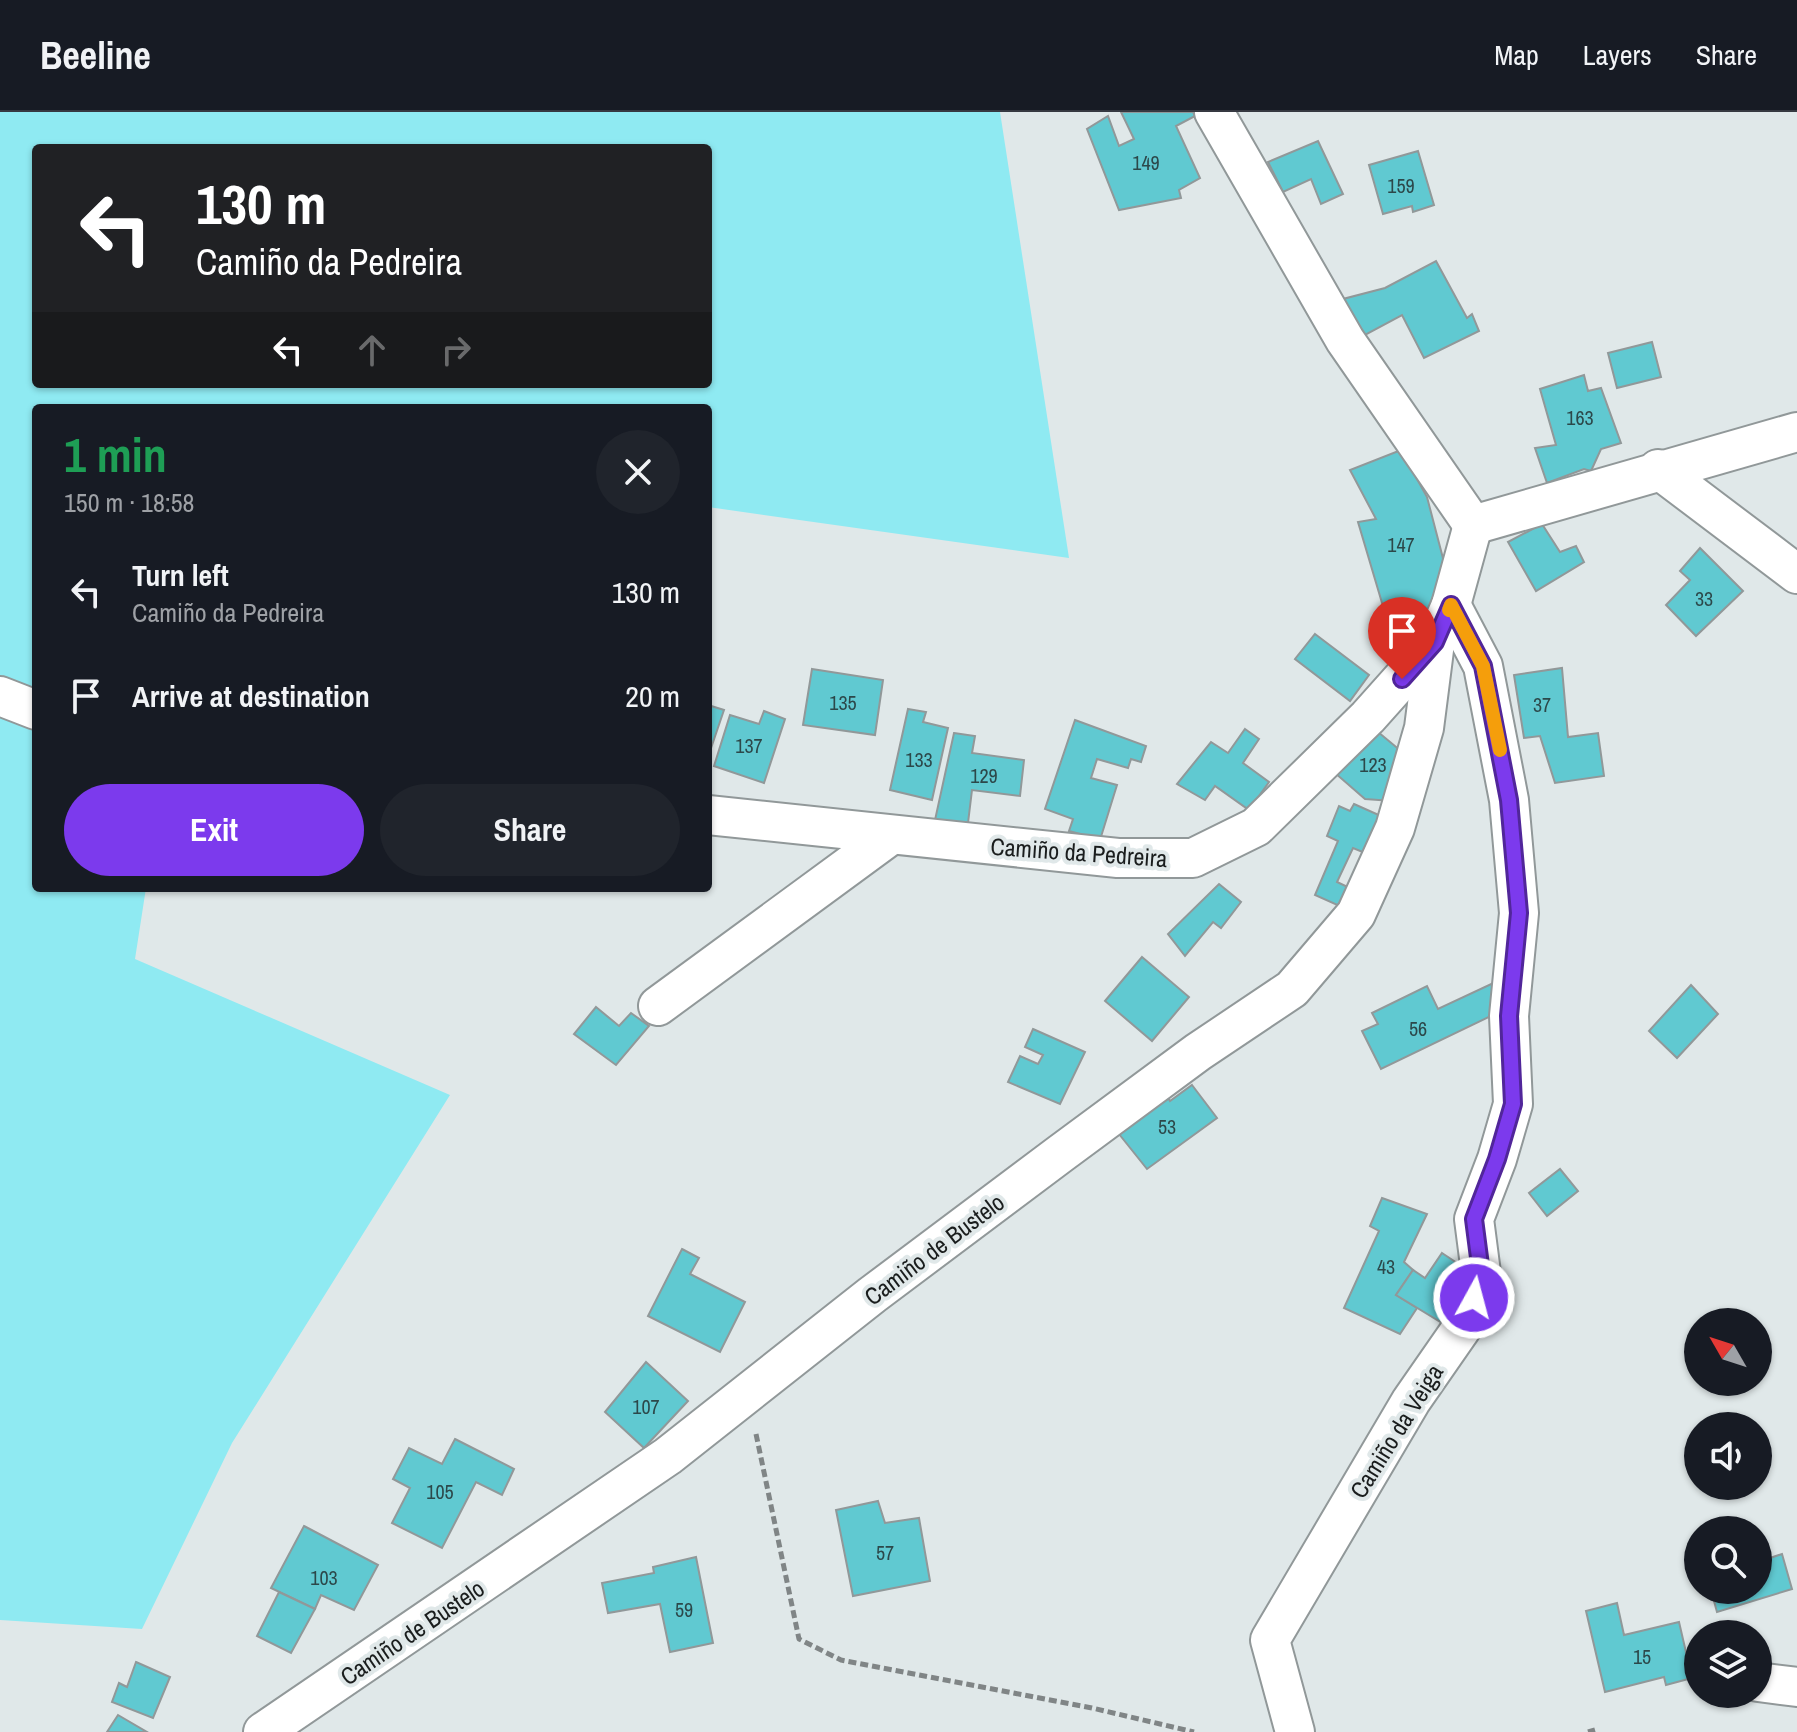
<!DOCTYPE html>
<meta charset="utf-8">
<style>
:root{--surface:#171b24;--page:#20242c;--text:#f1f3f6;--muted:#9ea1a6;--line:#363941;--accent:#7c3aed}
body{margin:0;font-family:"Archivo Narrow",sans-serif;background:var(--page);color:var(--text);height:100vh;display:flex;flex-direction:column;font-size:30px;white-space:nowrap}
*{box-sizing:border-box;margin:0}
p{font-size:26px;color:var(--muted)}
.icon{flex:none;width:44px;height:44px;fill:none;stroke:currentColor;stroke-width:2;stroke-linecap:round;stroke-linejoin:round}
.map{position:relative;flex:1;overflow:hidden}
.drawer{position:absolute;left:32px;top:292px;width:680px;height:488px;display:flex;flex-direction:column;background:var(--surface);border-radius:8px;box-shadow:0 2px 6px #0004}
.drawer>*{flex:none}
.guide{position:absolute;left:32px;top:32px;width:680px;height:244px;border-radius:8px;box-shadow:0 2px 6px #0004;background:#202124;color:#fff;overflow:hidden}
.needle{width:52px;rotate:309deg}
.fabs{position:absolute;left:1684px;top:1196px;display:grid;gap:16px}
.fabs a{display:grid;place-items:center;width:88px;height:88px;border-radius:50%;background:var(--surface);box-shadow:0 2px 6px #0004;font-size:40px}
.pin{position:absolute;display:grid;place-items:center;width:68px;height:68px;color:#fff;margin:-82px -34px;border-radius:50% 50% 50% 0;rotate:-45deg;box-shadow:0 0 8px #0007}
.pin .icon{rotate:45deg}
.me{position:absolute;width:88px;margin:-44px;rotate:7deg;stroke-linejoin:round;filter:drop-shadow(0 0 6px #0008)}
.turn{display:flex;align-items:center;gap:28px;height:168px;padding:0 32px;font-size:36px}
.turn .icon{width:104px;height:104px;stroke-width:2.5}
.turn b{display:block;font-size:56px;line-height:68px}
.lanes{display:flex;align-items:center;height:76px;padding:0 32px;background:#0003;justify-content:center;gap:40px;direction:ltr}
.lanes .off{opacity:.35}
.round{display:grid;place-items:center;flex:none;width:84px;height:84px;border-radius:42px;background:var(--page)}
.headline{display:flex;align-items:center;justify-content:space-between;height:136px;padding:0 32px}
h1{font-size:48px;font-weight:800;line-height:60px;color:#1e9e55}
.button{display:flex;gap:16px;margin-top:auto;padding:16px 32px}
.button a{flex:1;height:92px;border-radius:48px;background:var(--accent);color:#fff;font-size:32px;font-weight:800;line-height:92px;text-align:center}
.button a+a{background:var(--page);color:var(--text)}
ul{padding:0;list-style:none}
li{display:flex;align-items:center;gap:24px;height:104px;padding:0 32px}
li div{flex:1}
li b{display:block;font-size:30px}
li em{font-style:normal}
header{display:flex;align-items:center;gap:48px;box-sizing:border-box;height:112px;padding:0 40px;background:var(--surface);border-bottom:2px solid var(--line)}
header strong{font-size:38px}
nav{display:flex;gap:44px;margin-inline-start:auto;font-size:28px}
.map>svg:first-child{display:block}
.green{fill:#8feaf2;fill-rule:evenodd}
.building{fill:#60c9d1;stroke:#919899;stroke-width:2}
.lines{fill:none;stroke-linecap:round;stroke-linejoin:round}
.minor-casing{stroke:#919899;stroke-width:42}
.path{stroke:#808586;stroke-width:5;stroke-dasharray:8 4;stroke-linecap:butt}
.minor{stroke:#fff;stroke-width:38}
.route-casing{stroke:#51269a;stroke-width:20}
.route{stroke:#7c3aed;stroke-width:14}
.slow{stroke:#f59e0b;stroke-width:14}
.labels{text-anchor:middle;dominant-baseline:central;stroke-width:8;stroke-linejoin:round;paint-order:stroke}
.number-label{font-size:20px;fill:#2c484a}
.street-label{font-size:24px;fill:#1a1d1d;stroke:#e0e8e9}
</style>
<header>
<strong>Beeline</strong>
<nav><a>Map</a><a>Layers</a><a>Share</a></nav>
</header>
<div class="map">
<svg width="1797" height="1620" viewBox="0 0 1797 1620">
<rect width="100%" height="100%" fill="#e0e8e9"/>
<!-- green -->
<path class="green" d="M0,0h1000l69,446 -361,-51v-99h-672v480h110l-11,71 315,136 -218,348 -90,186 -142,-9zM36,36h672v236h-672z"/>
<!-- building -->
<g class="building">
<polygon points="1121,0 1193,0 1195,4 1176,14 1200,66 1179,78 1181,86 1119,98 1087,17 1108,4 1119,34 1134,27"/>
<polygon points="1318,29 1343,82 1321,92 1311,67 1283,80 1268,50"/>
<polygon points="1418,39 1434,93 1413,100 1412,94 1383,102 1369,53"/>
<polygon points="1436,149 1467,206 1472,202 1479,219 1424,246 1402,203 1365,223 1343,187 1385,176"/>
<polygon points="1652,230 1661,265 1617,276 1608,241"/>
<polygon points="1584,263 1588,279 1601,276 1621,331 1601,337 1591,359 1584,357 1547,371 1535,336 1556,333 1540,277"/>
<polygon points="1401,338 1427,385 1445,454 1421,525 1408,524 1385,501 1358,410 1376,407 1350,358"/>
<polygon points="1542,412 1560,440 1576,434 1584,450 1536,479 1508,430"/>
<polygon points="1700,436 1743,479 1696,524 1666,493 1690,468 1680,459"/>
<polygon points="1315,522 1369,563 1350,589 1295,547"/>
<polygon points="1562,556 1568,625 1598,621 1604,664 1555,671 1540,624 1524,626 1514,563"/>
<polygon points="812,557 883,568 875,623 803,613"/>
<polygon points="708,593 724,598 708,645"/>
<polygon points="908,597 926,600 923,610 948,616 932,688 890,678"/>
<polygon points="764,599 785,607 764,671 714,654 730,603 759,612"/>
<polygon points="1075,608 1146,634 1141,650 1131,647 1128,656 1097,647 1091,666 1117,673 1100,728 1079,725 1080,722 1069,719 1073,707 1045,697"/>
<polygon points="1372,615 1407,644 1392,689 1365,687 1335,661"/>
<polygon points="1245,617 1259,627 1243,651 1269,670 1249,698 1215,674 1205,688 1177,672 1211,630 1228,641"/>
<polygon points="954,621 975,624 972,641 1024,648 1020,684 972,678 968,711 935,708"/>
<polygon points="1354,692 1381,704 1365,741 1353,736 1337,770 1352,777 1344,796 1315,783 1338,729 1327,724 1339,694 1350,699"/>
<polygon points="1219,772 1241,790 1221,816 1213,810 1185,844 1168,822"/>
<polygon points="1142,845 1189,885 1152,929 1105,889"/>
<polygon points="1502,867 1497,901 1381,957 1362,919 1378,912 1372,901 1427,874 1438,897"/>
<polygon points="1691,873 1718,902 1677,946 1649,919"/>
<polygon points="596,895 619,914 631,901 649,914 616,953 574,922"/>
<polygon points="1033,917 1085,940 1060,992 1008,970 1020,944 1038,952 1043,943 1025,935"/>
<polygon points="1192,973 1217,1006 1147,1057 1119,1022 1167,984 1170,989"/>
<polygon points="1560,1057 1578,1079 1547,1104 1529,1081"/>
<polygon points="1382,1086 1427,1102 1404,1150 1413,1158 1396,1183 1417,1196 1400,1222 1344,1196 1379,1119 1370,1114"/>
<polygon points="682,1137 699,1146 690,1162 745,1190 720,1240 648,1204"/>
<polygon points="1442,1141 1475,1163 1452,1217 1396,1183 1413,1158 1425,1166"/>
<polygon points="646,1250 688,1289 644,1336 605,1300"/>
<polygon points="455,1327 514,1357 502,1383 476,1370 442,1436 392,1411 410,1376 393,1367 409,1336 442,1352"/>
<polygon points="878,1389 885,1411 919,1406 930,1469 853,1484 836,1398"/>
<polygon points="304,1414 378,1453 354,1498 321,1483 315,1497 271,1476"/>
<polygon points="1782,1442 1792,1477 1717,1500 1711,1478 1758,1478 1758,1450"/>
<polygon points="696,1445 713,1531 670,1540 660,1492 608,1501 602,1471 654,1461 653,1455"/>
<polygon points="279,1480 315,1497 291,1541 257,1524"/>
<polygon points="1617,1491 1624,1523 1679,1510 1692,1566 1666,1573 1664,1565 1605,1580 1586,1499"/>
<polygon points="136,1550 170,1565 153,1606 112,1590 119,1571 127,1575"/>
<polygon points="118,1603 147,1620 107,1620"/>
</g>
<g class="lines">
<defs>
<g id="minor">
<polyline points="1214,0 1345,228 1473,413"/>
<polyline points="1658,357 1797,462"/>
<polyline points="1473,413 1797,320"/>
<polyline points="0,584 36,598"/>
<polyline points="708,703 1118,746 1193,746 1256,715 1368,605 1435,530 1451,493 1473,413"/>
<polyline points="658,894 891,723"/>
<polyline points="1758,1570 1797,1575"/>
<polyline points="263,1620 668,1344 872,1183 1060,1042 1198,940 1292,877 1356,802 1395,716 1424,616 1435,530"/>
<polyline points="1295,1620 1270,1528 1411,1289 1461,1217 1481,1161 1474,1107 1497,1047 1513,992 1509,904 1519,801 1509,688 1483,554 1451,493"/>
</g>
</defs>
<!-- minor casing -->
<use href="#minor" class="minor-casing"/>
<!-- path -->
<g class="path">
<polyline points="756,1322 799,1527 841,1548 1092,1596 1194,1620"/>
<polyline points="1588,1620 1595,1618"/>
</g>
<!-- minor -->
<use href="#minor" class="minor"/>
</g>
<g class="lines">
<defs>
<polyline id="route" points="1402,567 1435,530 1451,493 1483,554 1509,688 1519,801 1509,904 1513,992 1497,1047 1474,1107 1481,1161 1474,1186"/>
</defs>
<!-- route casing -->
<use href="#route" class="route-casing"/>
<!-- route -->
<use href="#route" class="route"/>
<!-- slow -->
<polyline class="slow" points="1449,498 1451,493 1483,554 1500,638"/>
</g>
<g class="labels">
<!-- number labels -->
<g class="number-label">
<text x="1146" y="50">149</text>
<text x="1401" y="73">159</text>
<text x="1580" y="305">163</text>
<text x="1401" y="432">147</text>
<text x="1704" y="486">33</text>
<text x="843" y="590">135</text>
<text x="1542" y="592">37</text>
<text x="749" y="633">137</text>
<text x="919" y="647">133</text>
<text x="1373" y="652">123</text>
<text x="984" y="663">129</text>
<text x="1418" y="916">56</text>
<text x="1167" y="1014">53</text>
<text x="1386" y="1154">43</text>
<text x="646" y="1294">107</text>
<text x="440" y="1379">105</text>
<text x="885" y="1440">57</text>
<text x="324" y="1465">103</text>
<text x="684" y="1497">59</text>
<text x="1642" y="1544">15</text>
</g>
<!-- street labels -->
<g class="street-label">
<text transform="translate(1079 740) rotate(4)">Camiño da Pedreira</text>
<text transform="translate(934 1137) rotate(-37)">Camiño de Bustelo</text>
<text transform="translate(1396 1319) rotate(-58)">Camiño da Veiga</text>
<text transform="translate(412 1520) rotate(-34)">Camiño de Bustelo</text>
</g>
</g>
</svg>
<div class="fabs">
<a><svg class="needle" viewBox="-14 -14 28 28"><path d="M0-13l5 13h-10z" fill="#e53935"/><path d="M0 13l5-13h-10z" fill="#9ea1a6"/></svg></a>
<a><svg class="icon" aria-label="sound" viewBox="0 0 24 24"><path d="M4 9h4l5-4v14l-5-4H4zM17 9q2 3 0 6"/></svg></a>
<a><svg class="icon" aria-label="search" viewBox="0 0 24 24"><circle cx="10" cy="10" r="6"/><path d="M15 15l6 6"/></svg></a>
<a><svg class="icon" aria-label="layers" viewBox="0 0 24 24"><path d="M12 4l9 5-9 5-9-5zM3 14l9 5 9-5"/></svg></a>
</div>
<div class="pin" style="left:1402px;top:567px;background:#d93025"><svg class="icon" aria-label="arrive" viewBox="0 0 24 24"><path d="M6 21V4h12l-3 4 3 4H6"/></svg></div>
<svg class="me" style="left:1474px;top:1186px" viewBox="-20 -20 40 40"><circle r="17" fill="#7c3aed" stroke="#fff" stroke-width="3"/><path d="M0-11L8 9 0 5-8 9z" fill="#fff"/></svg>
<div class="guide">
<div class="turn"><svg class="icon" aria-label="left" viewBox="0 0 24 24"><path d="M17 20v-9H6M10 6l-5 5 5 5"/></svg><div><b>130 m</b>Camiño da Pedreira</div></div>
<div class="lanes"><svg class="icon" aria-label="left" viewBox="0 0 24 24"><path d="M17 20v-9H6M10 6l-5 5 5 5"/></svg><svg class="icon off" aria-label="ahead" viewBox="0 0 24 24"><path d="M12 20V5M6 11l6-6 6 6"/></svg><svg class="icon off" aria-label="right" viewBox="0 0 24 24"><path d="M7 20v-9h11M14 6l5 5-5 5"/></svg></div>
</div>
<section class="drawer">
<div class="headline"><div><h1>1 min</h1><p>150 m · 18:58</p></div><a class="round"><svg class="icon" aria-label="close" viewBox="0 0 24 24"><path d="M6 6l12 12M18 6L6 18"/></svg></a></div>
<ul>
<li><svg class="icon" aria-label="left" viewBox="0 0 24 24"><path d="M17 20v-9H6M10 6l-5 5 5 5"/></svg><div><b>Turn left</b><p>Camiño da Pedreira</p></div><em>130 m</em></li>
<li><svg class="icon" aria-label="arrive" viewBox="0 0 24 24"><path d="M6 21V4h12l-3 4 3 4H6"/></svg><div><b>Arrive at destination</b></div><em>20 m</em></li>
</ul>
<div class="button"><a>Exit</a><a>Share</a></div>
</section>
</div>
